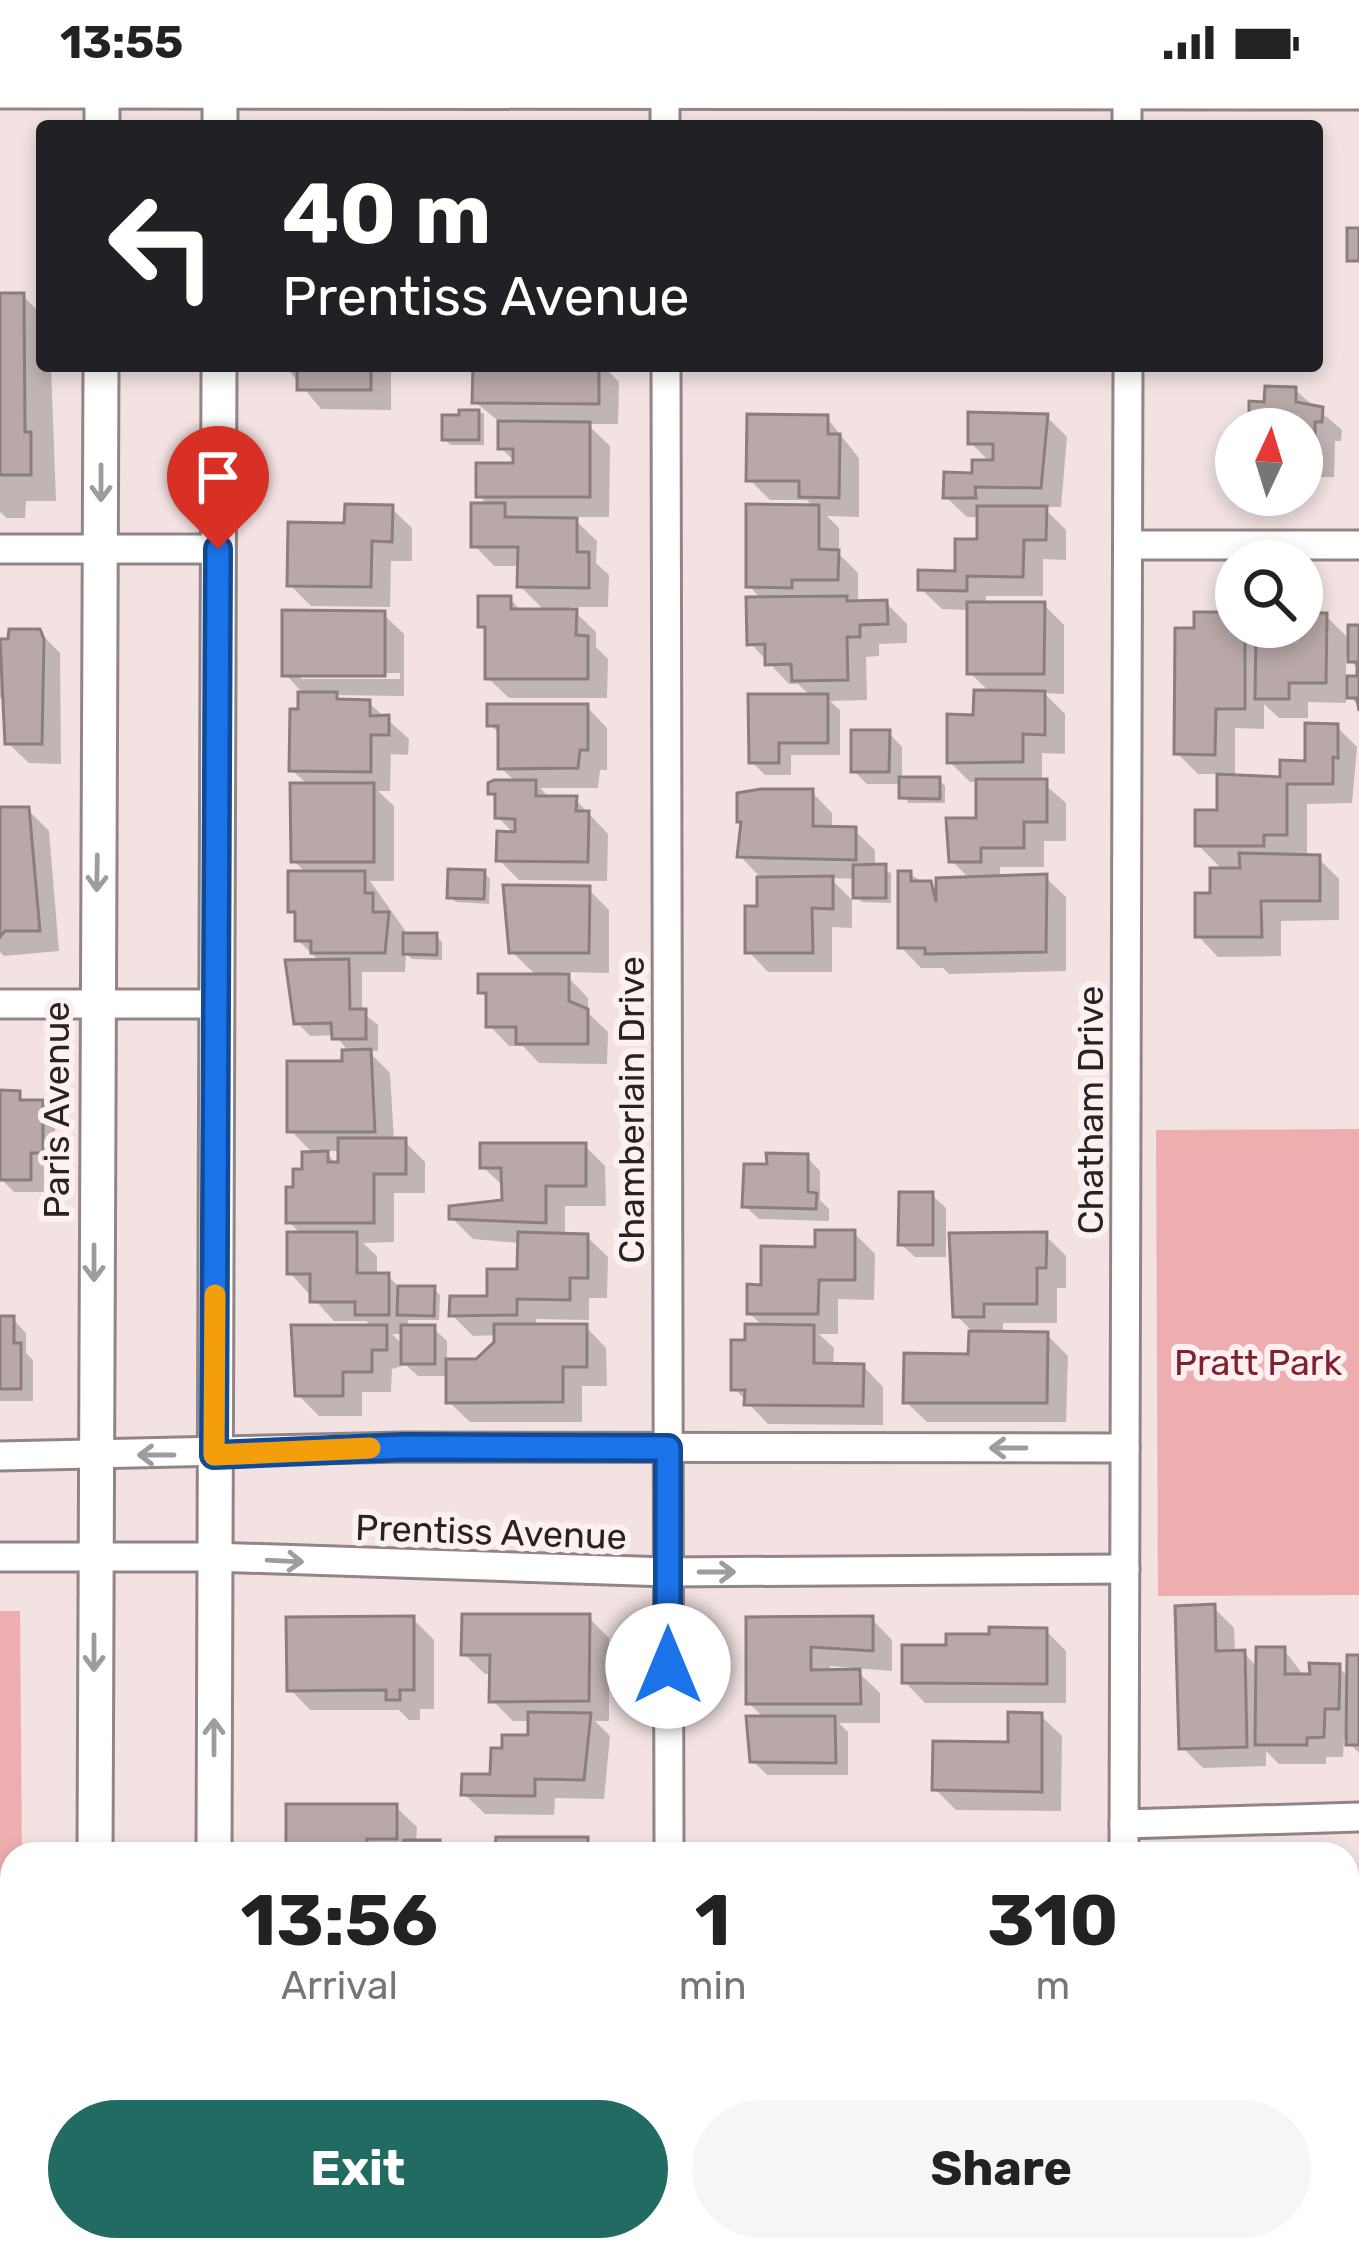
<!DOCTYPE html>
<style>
:root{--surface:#fff;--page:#f6f6f6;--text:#222;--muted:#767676;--accent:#226b63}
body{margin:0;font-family:Rubik,sans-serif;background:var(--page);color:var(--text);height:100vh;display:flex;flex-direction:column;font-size:45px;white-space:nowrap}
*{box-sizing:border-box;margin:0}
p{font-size:39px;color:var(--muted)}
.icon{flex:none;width:66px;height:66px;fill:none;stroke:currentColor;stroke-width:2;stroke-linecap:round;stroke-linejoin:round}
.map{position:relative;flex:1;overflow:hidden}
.drawer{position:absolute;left:0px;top:1758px;width:1359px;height:420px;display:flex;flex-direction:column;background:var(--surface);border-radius:36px 36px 0 0;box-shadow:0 6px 18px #0003}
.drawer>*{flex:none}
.guide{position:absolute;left:36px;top:36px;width:1287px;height:252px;border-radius:12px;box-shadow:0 6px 18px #0003;background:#202124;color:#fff;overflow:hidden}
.needle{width:78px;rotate:4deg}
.controls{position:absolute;left:1215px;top:324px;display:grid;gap:24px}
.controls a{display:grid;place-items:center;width:108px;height:108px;border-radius:50%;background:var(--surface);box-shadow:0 6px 18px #0003;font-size:60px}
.pin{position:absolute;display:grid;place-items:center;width:102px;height:102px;color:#fff;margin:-123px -51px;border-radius:50% 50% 50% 0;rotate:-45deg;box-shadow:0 0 12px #0007}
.pin .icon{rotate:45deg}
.me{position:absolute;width:132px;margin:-66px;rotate:0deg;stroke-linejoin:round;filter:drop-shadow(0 0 9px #0008)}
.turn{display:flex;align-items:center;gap:42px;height:252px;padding:0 48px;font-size:54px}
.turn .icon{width:156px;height:156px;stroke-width:2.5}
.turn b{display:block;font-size:84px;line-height:102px}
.eta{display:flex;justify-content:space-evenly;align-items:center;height:204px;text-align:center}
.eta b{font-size:72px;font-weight:700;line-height:84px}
.action{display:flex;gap:24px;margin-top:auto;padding:24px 48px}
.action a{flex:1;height:138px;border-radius:72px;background:var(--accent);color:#fff;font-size:48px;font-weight:700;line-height:138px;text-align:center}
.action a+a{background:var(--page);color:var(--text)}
.status{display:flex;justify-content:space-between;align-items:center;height:84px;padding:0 60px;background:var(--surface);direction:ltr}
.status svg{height:33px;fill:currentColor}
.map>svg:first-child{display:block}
.green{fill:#eeaeb0}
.shadow{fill:#0003;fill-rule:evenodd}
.building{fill:#b8a8a8;stroke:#8c7e7e;stroke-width:3}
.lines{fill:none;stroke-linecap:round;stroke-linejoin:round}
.minor-casing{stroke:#938585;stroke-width:33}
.tertiary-casing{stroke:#938585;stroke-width:39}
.minor{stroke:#fff;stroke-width:27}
.tertiary{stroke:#fff;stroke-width:33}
.oneway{stroke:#9e9c9c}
.route-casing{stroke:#114b97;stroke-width:30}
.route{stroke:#1a73e8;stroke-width:21}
.slow{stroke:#f59e0b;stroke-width:21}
.labels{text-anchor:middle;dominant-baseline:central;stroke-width:12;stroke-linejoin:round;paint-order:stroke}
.street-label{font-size:36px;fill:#282222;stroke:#fdf0f0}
.park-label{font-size:36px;fill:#80212f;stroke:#fdf0f0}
</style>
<div class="status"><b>13:55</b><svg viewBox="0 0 49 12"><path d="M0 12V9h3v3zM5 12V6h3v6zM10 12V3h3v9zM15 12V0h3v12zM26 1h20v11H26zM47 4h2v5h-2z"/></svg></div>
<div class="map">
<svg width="1359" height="2178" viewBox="0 0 1359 2178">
<rect width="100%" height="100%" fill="#f2e2e2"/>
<!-- green -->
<g class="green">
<polygon points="1359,1045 1359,1511 1158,1512 1156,1046"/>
<polygon points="0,1527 20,1527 22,1770 12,1770 12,2058 0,2058"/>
</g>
<!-- shadow -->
<g class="shadow">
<polygon points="0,212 23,212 42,231 42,282 51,282 56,417 26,417 25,434 7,434 0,428"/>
<polygon points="285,282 401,282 400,287 391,287 391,326 321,325"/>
<polygon points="476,282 603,282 619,298 618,340 587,340 610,362 609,433 572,433 597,457 596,479 609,491 608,523 570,523 596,548 596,563 608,575 607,614 509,614 488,594 488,550 481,542 510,515 522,528 546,528 520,502 521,482 494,482 474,461 489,422 479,412 519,382 501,364 501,339 475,318"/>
<polygon points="1295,306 1342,346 1341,357 1335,357 1334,393 1314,393 1313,405 1302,406 1302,345 1252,345 1267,321"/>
<polygon points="462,329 484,329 484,361 450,361 445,355"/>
<polygon points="1047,333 1067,353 1061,423 1043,423 1066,446 1066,476 1043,475 1043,512 986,512 986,521 1044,521 1064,541 1064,610 1044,609 1065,630 1065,670 1042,669 1042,698 1066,719 1066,757 1044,757 1044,783 1000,783 1000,794 1045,793 1066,813 1066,887 949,890 943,884 921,884 901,863 910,790 939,809 971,796 952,777 979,737 979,698 970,698 950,678 991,609 970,589 970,526 942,525 921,505 958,490 979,458 980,433 967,433 946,413 991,379 971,359"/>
<polygon points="827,334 859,374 859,433 827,432 839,444 839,470 858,489 858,519 886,519 907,540 907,559 879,560 879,572 866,573 867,616 830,617 840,626 840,671 791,671 791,691 765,691 752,678 812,613 798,600 789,600 750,559 763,517 749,502 814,424 807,416 770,416 749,395"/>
<polygon points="391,424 412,444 412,477 391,477 390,523 311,522 290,501 347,442"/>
<path d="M383,530l21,20v62l-68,-1 8,8h25l40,36 -1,16 -17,-1 -1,37h-12l16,15v75h-24l39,55h27l6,6v18l-30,-1 -6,-5 -1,18h-43v40l16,13v26h-10l22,22 4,68h10l21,21v31h-31v49l-31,1 14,13v20h11l13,13h33l6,6 -1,25h-31v8h25l14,13v21h30l20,-19v-8l-24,1 -21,-21 38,-16 30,-27v-29l-47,-4 -21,-21 53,-15v-15l-22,-21 102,-21 20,20 1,40h-41v30l22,1 21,20 -1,41h-18v22l-53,-1v8h50l20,21 1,38h-25v36h-112l-21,-20v-26h-31l-12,-11 -14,4 -1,23h-29v24h-43l-21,-21 75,-67 -7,-7h-32l-44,-48 12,-38 -13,-13 25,-68 -24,-24 60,-77 -15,-18 -25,1 -13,-14 -1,-21 -7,-7 -1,-31h33l-23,-23v-21l-7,-8 16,-37 -13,-13 15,-75 -17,-16 9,-79 -16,-17zM301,589h99v6h-99zM324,1067h17l-1,17 -6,-7zM392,1250h12v12z"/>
<polygon points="1236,531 1236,543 1259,546 1302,543 1302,532 1326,532 1351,557 1359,544 1359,585 1346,573 1346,595 1359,595 1359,622 1346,609 1346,619 1308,618 1308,634 1279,634 1264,620 1264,645 1235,644 1235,694 1283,696 1308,680 1337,643 1357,663 1352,719 1307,720 1307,774 1318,774 1339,795 1339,836 1281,837 1281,872 1218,873 1198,852 1224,787 1198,761 1220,729 1220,690 1198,690 1177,669 1197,547"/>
<polygon points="39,548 60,569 61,680 29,679 8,659 6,618 0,613 0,558"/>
<polygon points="587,623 607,644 607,686 600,686 598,704 540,704 551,715 575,715 608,750 607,797 519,796 499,776 515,751 498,733 498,716 491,709 518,700 501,684 501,651 490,641"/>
<polygon points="889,649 902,663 902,696 939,696 945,702 945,719 908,719 902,700 867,700 854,687"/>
<polygon points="812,708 832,729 832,745 854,746 875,766 875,783 891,789 891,819 862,818 856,813 856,795 830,794 852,816 852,844 832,843 832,888 768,888 748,867 760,825 760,793 740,772 744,741 740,737"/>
<polygon points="0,726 28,726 49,747 59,867 4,872 0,868"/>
<polygon points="484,789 490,795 489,820 456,818 450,812"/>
<polygon points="588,805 609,826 609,889 563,888 588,914 588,929 608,948 607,980 539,979 523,962 509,962 489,941 489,916 481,908 538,893 512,868"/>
<polygon points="0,1009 42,1019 55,1032 55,1081 44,1081 44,1108 14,1108 1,1095"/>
<polygon points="807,1073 820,1087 820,1116 829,1125 829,1137 759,1135 745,1122 770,1083"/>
<polygon points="932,1111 946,1124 946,1173 915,1173 901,1160"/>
<polygon points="854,1149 875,1170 874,1216 838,1215 838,1250 819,1250 834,1264 833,1282 863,1282 883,1303 883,1341 768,1340 734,1304 748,1259 764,1243 749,1229 764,1204 818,1166"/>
<polygon points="1045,1151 1066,1172 1066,1204 1057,1204 1057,1239 1003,1239 1003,1250 1047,1251 1068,1272 1066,1338 927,1338 906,1318 971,1273 972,1247 956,1231"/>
<polygon points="0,1235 13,1235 26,1249 26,1269 33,1276 33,1317 0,1317"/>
<polygon points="1213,1523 1234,1544 1235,1570 1244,1569 1259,1585 1284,1566 1305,1593 1338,1583 1350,1594 1359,1574 1359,1669 1344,1654 1343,1673 1326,1673 1326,1680 1279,1680 1266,1667 1266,1682 1203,1684 1182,1663"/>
<polygon points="588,1533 609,1554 609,1637 595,1637 610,1652 604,1715 555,1714 554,1731 485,1730 464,1710 493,1693 531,1654 531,1637 513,1637 492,1616 492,1590 485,1590 464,1570"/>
<polygon points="413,1535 434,1556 434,1625 420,1625 420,1636 409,1636 399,1626 310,1626 290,1605"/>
<polygon points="872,1535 892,1556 892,1587 830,1582 830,1589 856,1586 880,1609 880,1639 839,1639 848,1648 848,1691 767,1691 753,1677 765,1635 749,1619 749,1536"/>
<polygon points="1046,1547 1066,1567 1066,1619 925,1619 905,1598 949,1564"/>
<polygon points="1041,1632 1062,1652 1061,1727 956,1726 935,1705 1011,1661"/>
<polygon points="396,1723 417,1743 416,1759 439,1759 450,1770 289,1770"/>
<polygon points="1347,1891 1359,1903 1359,1990 1347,1990"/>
<polygon points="0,2144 12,2144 12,2166 44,2166 49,2178 0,2178"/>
<polygon points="312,2166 424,2166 424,2171 411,2178 324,2178"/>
<polygon points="759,2166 836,2166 835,2176 769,2176"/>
<polygon points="900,2166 900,2178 867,2178 856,2167"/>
<polygon points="958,2166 1058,2166 1058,2178 969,2178"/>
<polygon points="1213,2166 1282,2166 1277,2171 1283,2178 1195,2178 1222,2175"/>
</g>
<!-- building -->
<g class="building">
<rect x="1347" y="144" width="12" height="33"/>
<polygon points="0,209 24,209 25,348 31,348 31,391 0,391"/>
<rect x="297" y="282" width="74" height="24"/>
<polygon points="473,282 599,282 599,320 472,319"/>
<polygon points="1265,302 1296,303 1296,318 1323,323 1322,338 1315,338 1315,374 1302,374 1302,345 1249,345 1249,317 1264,318"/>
<polygon points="459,326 479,326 479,356 442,356 442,331 459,331"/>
<polygon points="968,328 1048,330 1041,404 975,403 976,414 943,414 944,388 972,389 972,376 993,376 993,360 968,360"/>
<polygon points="747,330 828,331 828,350 840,350 839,414 799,413 799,397 746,397"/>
<polygon points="498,337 590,338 590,413 476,413 476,379 513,379 513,365 498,365"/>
<polygon points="471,419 505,419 505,433 577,434 577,468 589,468 589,504 517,503 518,463 471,463"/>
<polygon points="345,420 393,421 392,458 372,457 371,503 287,502 288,438 344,439"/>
<polygon points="746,420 819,421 819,465 839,466 838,496 792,496 792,504 746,503"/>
<polygon points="977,422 1047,422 1046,456 1024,456 1023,493 967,492 967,507 918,506 918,486 955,487 955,455 977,455"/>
<polygon points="478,512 511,512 511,525 577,525 576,551 588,552 588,595 485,595 485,543 478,543"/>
<polygon points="847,512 847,517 887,516 888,540 860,541 860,553 847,553 848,596 792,597 791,580 765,581 765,560 747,561 746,513"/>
<polygon points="967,518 1045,518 1044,590 967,590"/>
<polygon points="282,526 385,527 385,592 282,592"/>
<polygon points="1194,528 1236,528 1236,543 1245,543 1245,625 1216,625 1215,671 1174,670 1175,544 1194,544"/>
<polygon points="1302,529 1327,529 1326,599 1289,599 1289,615 1255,615 1256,543 1302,543"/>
<polygon points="1348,541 1359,541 1359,627 1357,614 1347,614 1347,592 1357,592 1357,578 1348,578"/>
<polygon points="9,545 40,545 44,555 42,660 5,660 0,555 8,555"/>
<polygon points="974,606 1045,607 1045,651 1023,650 1023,678 947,679 947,630 973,631"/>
<polygon points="298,608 337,608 337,615 370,616 370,632 389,631 389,651 371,651 371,688 289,687 290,625 298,625"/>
<polygon points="748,610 828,610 828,659 779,659 779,679 749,679"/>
<polygon points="487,620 588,620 588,666 580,666 578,684 498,685 498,642 487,642"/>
<polygon points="1305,639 1338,640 1338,674 1333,673 1333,700 1287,700 1287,751 1264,751 1264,762 1195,762 1195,726 1217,726 1217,690 1280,693 1280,676 1305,677"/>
<polygon points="851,646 890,646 889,688 851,688"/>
<polygon points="899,693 940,693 940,715 899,714"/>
<polygon points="976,695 1047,695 1047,738 1024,738 1024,764 981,764 981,778 949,778 946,734 976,734"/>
<polygon points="494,696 536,696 536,712 577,712 576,727 589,727 588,778 496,777 497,747 515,748 515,735 495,734 495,710 488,710 488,699"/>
<polygon points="290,699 374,699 374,778 291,778"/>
<polygon points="761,705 813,705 813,742 856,743 856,776 737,773 741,738 737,738 737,709"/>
<polygon points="0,723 29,723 40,847 5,847 0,853"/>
<polygon points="1239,769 1320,771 1320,817 1261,817 1262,853 1195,853 1195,809 1210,809 1210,784 1240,784"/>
<polygon points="886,780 886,814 853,814 853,781"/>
<polygon points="448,785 485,786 484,815 447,814"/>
<polygon points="288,787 365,787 365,809 373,809 373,828 389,828 385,869 311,869 311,857 295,857 295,828 288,828"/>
<polygon points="898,787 911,787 911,797 931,797 936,818 936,794 1047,790 1046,868 925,870 925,864 898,864"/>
<polygon points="833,792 833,825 812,824 813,869 745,869 745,822 757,822 757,793"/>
<polygon points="503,801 590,802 589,869 509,869"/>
<polygon points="403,849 437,849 437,871 403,870"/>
<polygon points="349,875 350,925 366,925 366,955 332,955 331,939 294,940 285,876"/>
<polygon points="478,890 569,890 569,917 588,925 588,960 516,960 516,943 486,943 486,909 478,909"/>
<polygon points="371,965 375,1048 287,1048 287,977 342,977 342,966"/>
<polygon points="0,1006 20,1007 20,1016 43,1016 43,1069 31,1069 31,1096 0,1096"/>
<polygon points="338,1054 406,1054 406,1090 374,1090 374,1139 286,1139 286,1103 293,1103 293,1085 302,1085 302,1068 328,1067 328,1078 338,1078"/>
<polygon points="480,1059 586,1059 586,1102 546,1102 546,1139 449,1135 449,1122 502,1116 501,1084 480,1084"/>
<polygon points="766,1069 808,1070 808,1108 817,1109 816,1125 742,1123 744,1080 767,1080"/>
<polygon points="899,1108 933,1108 933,1161 898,1161"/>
<polygon points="815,1146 855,1146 855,1196 819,1196 818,1230 747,1230 747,1200 761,1201 761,1162 815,1163"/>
<polygon points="287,1148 357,1148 357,1189 389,1189 389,1231 355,1231 355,1218 310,1218 310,1190 287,1190"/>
<polygon points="518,1148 588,1150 588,1194 570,1194 570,1216 517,1215 517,1231 449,1232 450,1212 487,1212 487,1185 517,1185"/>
<polygon points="1047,1148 1046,1184 1037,1184 1037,1220 984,1220 984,1233 953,1233 949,1149"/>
<polygon points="398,1202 435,1202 434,1232 397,1231"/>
<polygon points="0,1232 14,1232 14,1259 21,1259 21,1305 0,1305"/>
<polygon points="494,1240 587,1240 587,1283 563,1283 563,1318 446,1319 446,1275 476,1275 494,1258"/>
<polygon points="745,1240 814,1241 814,1279 864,1280 863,1322 744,1321 745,1306 731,1306 731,1256 745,1256"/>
<polygon points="291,1241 387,1241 387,1266 372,1266 372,1288 343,1288 343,1312 295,1312"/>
<rect x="401" y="1241" width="34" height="39"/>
<polygon points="969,1247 1048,1248 1047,1319 903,1319 904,1269 968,1270"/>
<polygon points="1215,1520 1216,1567 1245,1566 1247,1663 1179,1665 1175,1522"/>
<polygon points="462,1530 590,1530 589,1617 489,1618 490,1571 461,1571"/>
<polygon points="414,1532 414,1606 400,1606 400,1616 386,1616 386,1606 287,1607 286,1533"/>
<polygon points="873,1532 873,1567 811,1563 811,1586 860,1585 861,1620 746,1620 746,1533"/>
<polygon points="989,1543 1047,1544 1047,1600 902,1599 902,1561 946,1561 946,1550 989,1550"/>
<polygon points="1256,1563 1285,1563 1285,1590 1310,1590 1309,1579 1340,1580 1339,1625 1325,1625 1324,1653 1307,1654 1307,1661 1255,1661"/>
<polygon points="1347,1571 1359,1571 1359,1661 1346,1661"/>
<polygon points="528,1628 591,1629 584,1696 535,1695 535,1712 461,1711 462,1690 490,1690 491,1664 502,1664 502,1651 528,1651"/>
<polygon points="1008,1628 1042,1629 1042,1708 932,1706 933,1657 1008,1658"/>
<polygon points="746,1632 835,1632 836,1679 750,1678"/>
<polygon points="286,1720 397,1720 397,1755 367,1755 367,1770 286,1770"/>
<polygon points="496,1753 588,1753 588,1770 495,1770"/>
<rect x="404" y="1756" width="36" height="14"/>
<polygon points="0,2140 12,2141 12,2166 23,2166 23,2178 0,2178"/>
<rect x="1192" y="2172" width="90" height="6"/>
</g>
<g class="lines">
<defs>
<g id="minor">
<polyline points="665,0 665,42"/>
<polyline points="1127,0 1127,42"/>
<polyline points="0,10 1359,11"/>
<polyline points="666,282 669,1770"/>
<polyline points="1129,461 1359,461"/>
<polyline points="0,465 219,465"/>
<polyline points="0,920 217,920"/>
<polyline points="0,1372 405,1363 1125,1364"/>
<polyline points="0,1473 214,1473 668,1488 1125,1485"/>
<polyline points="1124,1740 1359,1733"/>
<polyline points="1124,1770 1128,282"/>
<polyline points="670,2166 670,2178"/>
<polyline points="1124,2166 1124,2178"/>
</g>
<g id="tertiary">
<polyline points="102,42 102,0"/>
<polyline points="220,42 220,0"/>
<polyline points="95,1770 101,282"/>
<polyline points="214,1770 219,282"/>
<polyline points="96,2166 96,2178"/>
<polyline points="214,2178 214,2166"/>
</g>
</defs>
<!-- minor casing -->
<use href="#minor" class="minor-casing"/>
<!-- tertiary casing -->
<use href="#tertiary" class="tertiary-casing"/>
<!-- minor -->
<use href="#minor" class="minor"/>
<!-- tertiary -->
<use href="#tertiary" class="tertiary"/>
</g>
<!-- one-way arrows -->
<defs><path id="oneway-shaft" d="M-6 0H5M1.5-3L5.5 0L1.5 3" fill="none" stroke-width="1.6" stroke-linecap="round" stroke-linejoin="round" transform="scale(3)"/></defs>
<g class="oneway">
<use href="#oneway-shaft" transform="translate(101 399) rotate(90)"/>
<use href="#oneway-shaft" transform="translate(97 789) rotate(91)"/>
<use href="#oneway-shaft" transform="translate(94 1179) rotate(90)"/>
<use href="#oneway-shaft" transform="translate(1008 1364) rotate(180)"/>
<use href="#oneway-shaft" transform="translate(156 1371) rotate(180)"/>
<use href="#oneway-shaft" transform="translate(285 1477) rotate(3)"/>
<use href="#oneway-shaft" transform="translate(717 1488)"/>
<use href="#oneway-shaft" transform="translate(94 1569) rotate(90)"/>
<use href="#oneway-shaft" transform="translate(214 1653) rotate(-90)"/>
</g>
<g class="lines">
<defs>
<polyline id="route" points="218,465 214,1371 405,1363 668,1364 668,1582"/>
</defs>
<!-- route casing -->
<use href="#route" class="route-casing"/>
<!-- route -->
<use href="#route" class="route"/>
<!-- slow -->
<polyline class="slow" points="215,1211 214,1371 370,1364"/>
</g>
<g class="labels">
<!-- street labels -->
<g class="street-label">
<text transform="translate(56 1026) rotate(-90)">Paris Avenue</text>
<text transform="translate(631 1026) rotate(-90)">Chamberlain Drive</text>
<text transform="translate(1090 1026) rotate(-90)">Chatham Drive</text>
<text transform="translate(491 1448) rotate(2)">Prentiss Avenue</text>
</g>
<!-- park labels -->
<g class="park-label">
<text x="1258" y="1278">Pratt Park</text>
</g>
</g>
</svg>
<div class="controls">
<a><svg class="needle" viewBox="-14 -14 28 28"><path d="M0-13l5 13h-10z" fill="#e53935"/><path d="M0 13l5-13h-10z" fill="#767676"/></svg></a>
<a><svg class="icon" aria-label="search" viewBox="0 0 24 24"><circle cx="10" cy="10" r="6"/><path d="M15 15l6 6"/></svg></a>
</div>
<div class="pin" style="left:218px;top:465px;background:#d93025"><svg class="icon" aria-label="arrive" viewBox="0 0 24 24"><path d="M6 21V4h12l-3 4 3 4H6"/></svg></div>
<svg class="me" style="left:668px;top:1582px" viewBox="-20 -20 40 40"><circle r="19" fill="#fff"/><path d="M0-13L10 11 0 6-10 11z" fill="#1a73e8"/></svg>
<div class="guide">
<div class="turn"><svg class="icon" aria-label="left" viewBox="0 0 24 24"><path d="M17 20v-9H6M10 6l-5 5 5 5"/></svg><div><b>40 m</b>Prentiss Avenue</div></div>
</div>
<section class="drawer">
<div class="eta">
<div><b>13:56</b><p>Arrival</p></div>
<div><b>1</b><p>min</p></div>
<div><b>310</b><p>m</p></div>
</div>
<div class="action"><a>Exit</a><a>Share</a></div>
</section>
</div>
